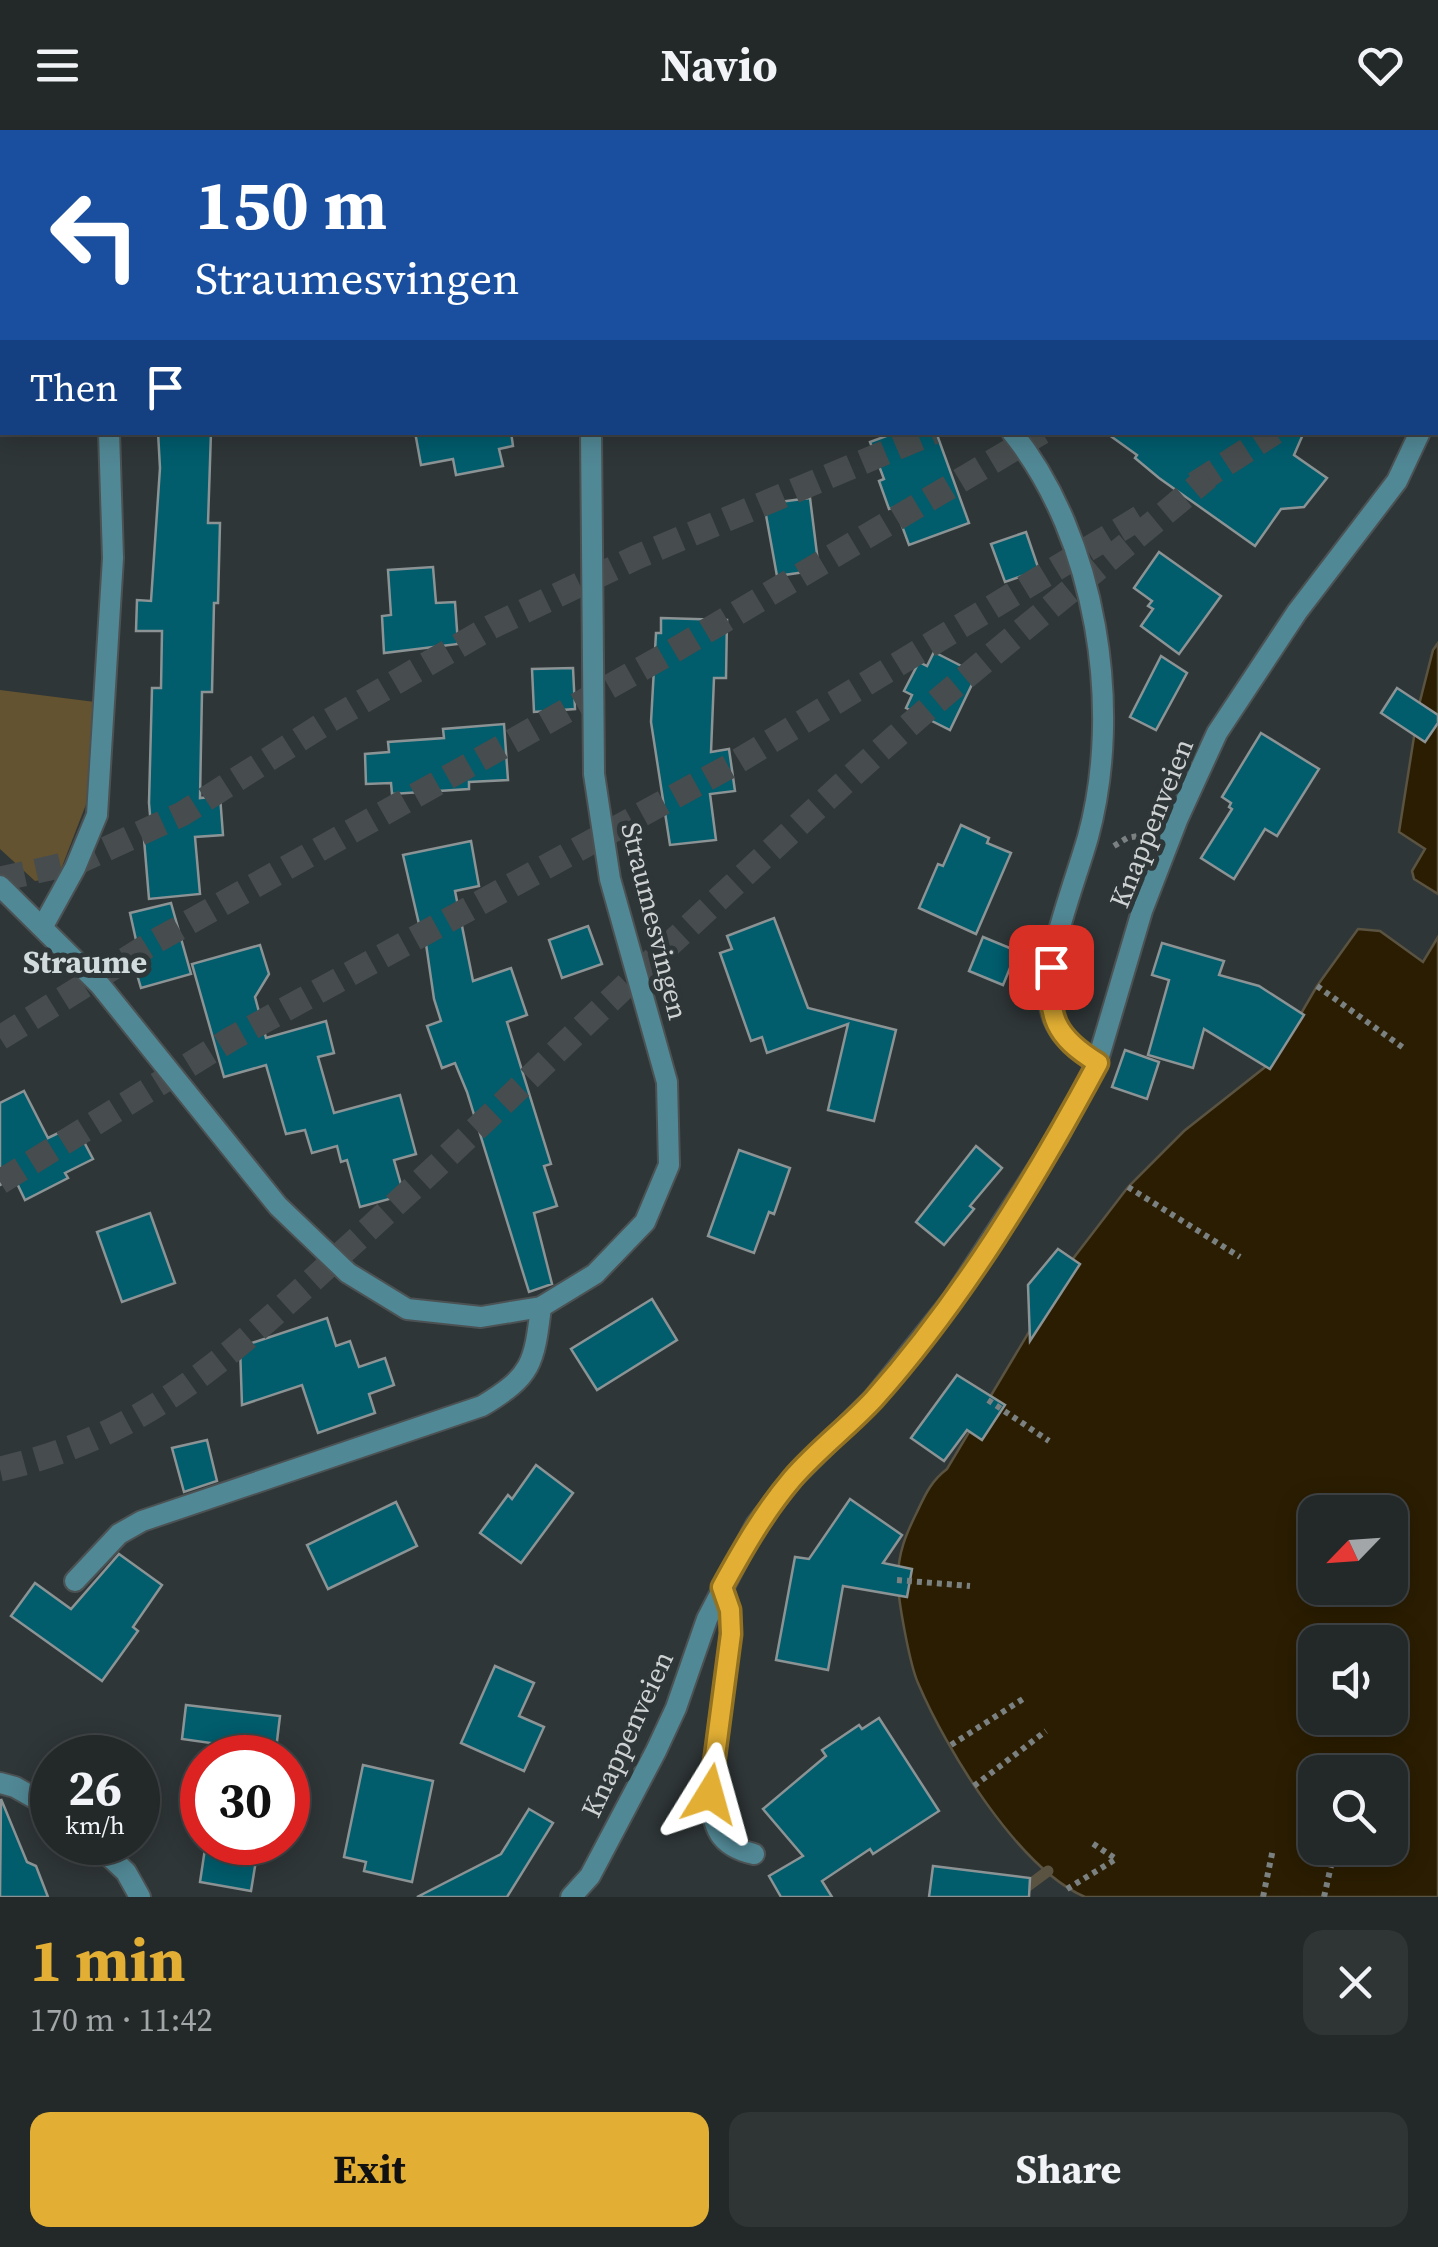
<!DOCTYPE html>
<meta charset="utf-8">
<style>
:root{--surface:#232829;--page:#2f3435;--text:#f1f3f6;--muted:#a3a6a8;--line:#404446;--accent:#e2af34}
body{margin:0;font-family:"Source Serif 4",serif;background:var(--page);color:var(--text);height:100vh;display:flex;flex-direction:column;font-size:38px;white-space:nowrap}
*{box-sizing:border-box;margin:0}
p{font-size:32px;color:var(--muted)}
.icon{flex:none;width:55px;height:55px;fill:none;stroke:currentColor;stroke-width:2;stroke-linecap:round;stroke-linejoin:round}
.map{position:relative;height:1767px;overflow:hidden}
.panel{display:flex;flex-direction:column;background:var(--surface);flex:1}
.panel>*{flex:none}
.top-card{position:absolute;left:0px;top:0px;width:1440px;height:305px;box-shadow:0 5px 25px #0003,0 0 0 2px var(--line);background:#1a4fa0;color:#fff;overflow:hidden}
.needle{width:65px;rotate:245deg}
.controls{position:absolute;left:1298px;top:1365px;display:grid;gap:20px}
.controls a{display:grid;place-items:center;width:110px;height:110px;border-radius:20px;background:var(--surface);box-shadow:0 5px 25px #0003,0 0 0 2px var(--line);font-size:50px}
.speed{position:absolute;left:30px;top:1605px;display:flex;gap:20px;font-size:50px;font-weight:700;text-align:center}
.speed>*{display:grid;place-content:center;width:130px;height:130px;border-radius:50%;background:var(--surface);box-shadow:0 5px 25px #0003,0 0 0 2px var(--line);line-height:1}
.speed small{font-size:25px;font-weight:400}
.speed .limit{border:15px solid #d22;background:#fff;color:#111}
.pin{position:absolute;display:grid;place-items:center;width:85px;height:85px;color:#fff;margin:-42px;border-radius:20px;box-shadow:0 5px 15px #0006}
.me{position:absolute;width:110px;margin:-55px;rotate:8deg;stroke-linejoin:round;filter:drop-shadow(0 0 8px #0008)}
.turn{display:flex;align-items:center;gap:35px;height:210px;padding:0 30px;font-size:45px}
.turn .icon{width:130px;height:130px;stroke-width:2.5}
.turn b{display:block;font-size:70px;line-height:85px}
.then{display:flex;align-items:center;height:95px;padding:0 30px;background:#0003;gap:20px;font-size:38px}
.round{display:grid;place-items:center;flex:none;width:105px;height:105px;border-radius:20px;background:var(--page)}
.headline{display:flex;align-items:center;justify-content:space-between;height:170px;padding:0 30px}
h1{font-size:60px;font-weight:700;line-height:75px;color:var(--accent)}
.cta{display:flex;gap:20px;margin-top:auto;padding:20px 30px}
.cta a{flex:1;height:115px;border-radius:20px;background:var(--accent);color:#111;font-size:40px;font-weight:700;line-height:115px;text-align:center}
.cta a+a{background:var(--page);color:var(--text)}
header{display:flex;justify-content:space-between;align-items:center;height:130px;padding:0 30px;background:var(--surface);font-size:45px;font-weight:700}
.map>svg:first-child{display:block}
.green{fill:#645330}
.water{fill:#2a1d02;stroke:#5b5341;stroke-width:2.5;fill-rule:evenodd}
.lines{fill:none;stroke-linecap:round;stroke-linejoin:round}
.stream{stroke:#5b5341;stroke-width:11}
.building{fill:#015c6c;stroke:#8b9395;stroke-width:2.5}
.primary-tunnel{stroke:#474d4e;stroke-width:25;stroke-dasharray:25 12;stroke-linecap:butt}
.service-casing{stroke:#4c5253;stroke-width:24}
.minor-casing{stroke:#4c5253;stroke-width:24}
.primary-casing{stroke:#4c5253;stroke-width:29}
.path{stroke:#7b8081;stroke-width:6;stroke-dasharray:5 5;stroke-linecap:butt}
.service{stroke:#518895;stroke-width:20}
.minor{stroke:#518895;stroke-width:20}
.primary{stroke:#5fdcf7;stroke-width:25}
.route-casing{stroke:#937222;stroke-width:25}
.route{stroke:#e2af34;stroke-width:18}
.labels{text-anchor:middle;dominant-baseline:central;stroke-width:10;stroke-linejoin:round;paint-order:stroke}
.street-label{font-size:28px;fill:#ced2d3;stroke:#2f3637}
.quarter-label{font-size:32px;font-weight:bold;fill:#d1dadc;stroke:#2f3637}
</style>
<header><svg class="icon" aria-label="menu" viewBox="0 0 24 24"><path d="M4 6h16M4 12h16M4 18h16"/></svg>Navio<svg class="icon" aria-label="heart" viewBox="0 0 24 24"><path d="M12 20l-8-8c-3-5 5-10 8-4 3-6 11-1 8 4z"/></svg></header>
<div class="map">
<svg width="1438" height="1767" viewBox="0 0 1438 1767">
<rect width="100%" height="100%" fill="#2f3637"/>
<!-- green -->
<polygon class="green" points="0,560 95,572 90,664 58,747 35,751 0,719"/>
<!-- water -->
<g class="water">
<polygon points="1438,513 1438,764 1414,749 1412,741 1425,719 1399,702 1419,575 1433,520"/>
<path d="M1358,799l22,2 43,31 15,-25v960h-353c-67,-29 -139,-148 -167,-214 -8,-18 -21,-86 -20,-105 0,-25 8,-44 19,-66 8,-17 14,-31 30,-43l125,-209 56,-73 56,-56 90,-71 43,-74zM1315,1382h75v76h-75zM1315,1512h75v76h-75zM1315,1642h75v76h-75z"/>
</g>
<g class="lines">
<!-- stream -->
<polyline class="stream" points="1013,1767 1048,1741"/>
</g>
<!-- building -->
<g class="building">
<polygon points="158,302 211,302 208,393 220,393 218,473 214,473 212,562 202,562 200,668 220,666 223,705 195,707 200,764 149,769 144,709 152,708 149,673 152,558 161,558 162,501 136,501 137,470 151,471 160,338"/>
<polygon points="415,302 511,302 513,316 499,319 503,336 456,345 453,329 421,335"/>
<polygon points="897,302 936,302 969,393 909,415 895,377 889,379 879,351 884,349 870,312"/>
<polygon points="1105,302 1304,302 1294,325 1327,348 1304,377 1281,379 1255,416 1159,348 1135,328 1137,325"/>
<polygon points="810,368 819,440 777,446 764,374"/>
<polygon points="1026,402 1039,440 1005,452 991,414"/>
<polygon points="1159,422 1221,466 1179,524 1141,496 1153,479 1148,476 1152,471 1134,458"/>
<polygon points="433,437 436,473 455,472 458,514 384,523 382,486 391,485 388,440"/>
<polygon points="661,488 727,490 726,548 714,548 711,622 729,619 735,661 710,664 716,710 670,715 651,592 656,503 661,503"/>
<polygon points="934,522 977,544 950,600 906,578 912,565 904,561 919,532 927,536"/>
<polygon points="1161,526 1187,543 1156,600 1130,587"/>
<polygon points="573,538 575,579 534,582 532,539"/>
<polygon points="1397,558 1438,585 1438,593 1425,612 1381,583"/>
<polygon points="504,594 508,650 469,652 469,659 392,664 391,653 366,654 365,624 389,622 388,612 444,608 443,599"/>
<polygon points="1261,603 1319,639 1277,706 1265,699 1234,749 1201,728 1232,679 1229,677 1231,673 1222,667"/>
<polygon points="961,695 989,708 987,713 1011,723 976,804 919,778 938,734 943,736"/>
<polygon points="471,711 479,756 455,761 473,851 511,838 527,885 507,892 551,1034 544,1036 557,1076 534,1083 552,1154 529,1162 467,962 455,933 442,938 427,896 441,891 434,869 425,807 422,807 403,725"/>
<polygon points="171,773 191,844 141,858 130,821 138,819 130,783"/>
<polygon points="774,788 808,878 896,900 874,991 828,980 848,894 767,923 762,907 751,911 720,823 732,819 727,806"/>
<polygon points="588,796 602,834 562,848 549,810"/>
<polygon points="983,807 1017,821 1003,855 969,841"/>
<polygon points="1162,813 1224,831 1219,845 1259,856 1304,885 1270,939 1204,899 1193,938 1148,925 1169,850 1152,845"/>
<polygon points="260,815 269,844 255,867 266,908 326,891 334,923 318,927 334,983 400,965 416,1024 394,1030 404,1065 360,1077 347,1030 341,1032 337,1016 312,1023 305,1000 286,1004 266,935 224,947 192,834"/>
<polygon points="1125,920 1159,932 1147,969 1112,957"/>
<polygon points="24,961 48,1008 75,995 93,1029 65,1043 68,1048 25,1070 14,1047 0,1055 0,973"/>
<polygon points="976,1016 1002,1038 970,1076 974,1079 944,1115 916,1092"/>
<polygon points="739,1020 790,1038 774,1084 769,1082 754,1123 708,1106"/>
<polygon points="150,1083 175,1153 122,1172 97,1102"/>
<polygon points="1058,1119 1080,1134 1030,1211 1028,1155"/>
<polygon points="652,1169 677,1210 597,1260 571,1219"/>
<polygon points="327,1188 336,1216 350,1211 359,1237 385,1228 394,1255 369,1264 375,1283 318,1303 302,1255 242,1275 240,1217"/>
<polygon points="957,1245 1005,1275 982,1310 967,1300 944,1331 911,1308"/>
<polygon points="207,1310 217,1351 184,1362 172,1318"/>
<polygon points="536,1335 573,1363 521,1433 480,1403 508,1365 512,1369"/>
<polygon points="850,1369 902,1405 883,1433 912,1439 907,1467 843,1456 828,1540 776,1530 795,1427 809,1429"/>
<polygon points="396,1372 417,1416 328,1459 307,1415"/>
<polygon points="119,1424 162,1455 133,1497 138,1501 102,1551 11,1486 35,1453 71,1479"/>
<polygon points="495,1536 534,1553 519,1586 544,1597 524,1641 461,1613"/>
<polygon points="186,1575 280,1586 275,1628 223,1628 225,1615 182,1609"/>
<polygon points="879,1588 939,1681 873,1724 870,1719 822,1751 832,1767 781,1767 769,1746 803,1726 763,1679 826,1626 822,1620 859,1595 862,1599"/>
<polygon points="363,1635 433,1651 412,1752 364,1741 366,1732 344,1727"/>
<polygon points="1,1669 27,1732 36,1736 48,1767 0,1767"/>
<polygon points="529,1679 553,1693 507,1767 417,1767 501,1724"/>
<polygon points="206,1712 259,1712 251,1761 200,1752"/>
<polygon points="933,1736 1030,1748 1029,1767 929,1767"/>
</g>
<g class="lines">
<!-- primary-tunnel -->
<g class="primary-tunnel">
<polyline points="1438,48 1438,47"/>
<polyline points="1195,354 1275,302"/>
<polyline points="0,749 78,732 182,684 327,592 491,497 637,427 934,302"/>
<polyline points="0,908 154,812 673,521 1042,302"/>
<polyline points="0,1052 231,909 730,636 1144,385"/>
<path d="M0,1339c150,-34 233,-117 342,-216 71,-64 140,-129 208,-195 93,-90 188,-177 283,-265 120,-111 250,-210 375,-316"/>
</g>
<defs>
<path id="service" d="M75,1451l44,-47 23,-13 340,-115c50,-30 52,-42 59,-99"/>
<g id="minor">
<polyline points="755,0 757,2"/>
<polyline points="496,2 496,0"/>
<polyline points="1438,249 1438,247"/>
<path d="M1012,302c85,106 111,277 76,405 -13,46 -42,116 -39,163 3,31 24,48 48,63"/>
<polyline points="0,756 100,855 278,1076 348,1143 407,1179 481,1187 541,1177 595,1144 645,1092 669,1035 667,952 610,749 594,644 591,302"/>
<polyline points="43,796 75,738 97,685 113,428 109,302"/>
<path d="M722,1457l8,22 1,24 -21,161c3,33 8,52 44,60"/>
<polyline points="0,1653 15,1657 52,1678"/>
<polyline points="94,1712 126,1742 140,1767"/>
<polyline points="571,1767 590,1746 656,1621 676,1578 707,1489 756,1395 794,1347 873,1269 953,1169 1058,1007 1097,933 1142,781 1178,688 1217,603 1297,482 1397,351 1420,302"/>
</g>
<polyline id="primary" points="1302,0 1306,2"/>
</defs>
<!-- service casing -->
<use href="#service" class="service-casing"/>
<!-- minor casing -->
<use href="#minor" class="minor-casing"/>
<!-- primary casing -->
<use href="#primary" class="primary-casing"/>
<!-- path -->
<g class="path">
<polyline points="1381,0 1387,2"/>
<polyline points="1114,716 1127,708 1143,705"/>
<polyline points="1317,856 1405,919"/>
<polyline points="1128,1057 1240,1127"/>
<polyline points="988,1270 1049,1311"/>
<polyline points="897,1450 970,1456"/>
<polyline points="951,1615 1026,1567"/>
<polyline points="974,1656 1046,1601"/>
<polyline points="1067,1759 1116,1729 1092,1713"/>
<polyline points="1263,1767 1273,1719"/>
<polyline points="1324,1767 1335,1718"/>
</g>
<!-- service -->
<use href="#service" class="service"/>
<!-- minor -->
<use href="#minor" class="minor"/>
<!-- primary -->
<use href="#primary" class="primary"/>
</g>
<g class="lines">
<defs>
<path id="route" d="M710,1664l21,-160 -1,-24 -8,-23c21,-38 42,-75 70,-108 25,-29 56,-52 82,-80 89,-100 161,-219 224,-336 -44,-27 -50,-46 -47,-96"/>
</defs>
<!-- route casing -->
<use href="#route" class="route-casing"/>
<!-- route -->
<use href="#route" class="route"/>
</g>
<g class="labels">
<!-- street labels -->
<g class="street-label">
<text transform="translate(1151 693) rotate(-68)">Knappenveien</text>
<text transform="translate(655 791) rotate(76)">Straumesvingen</text>
<text transform="translate(627 1604) rotate(-65)">Knappenveien</text>
</g>
<!-- quarter labels -->
<g class="quarter-label">
<text x="85" y="832">Straume</text>
</g>
</g>
</svg>
<div class="controls">
<a><svg class="needle" viewBox="-14 -14 28 28"><path d="M0-13l5 13h-10z" fill="#e53935"/><path d="M0 13l5-13h-10z" fill="#a3a6a8"/></svg></a>
<a><svg class="icon" aria-label="sound" viewBox="0 0 24 24"><path d="M4 9h4l5-4v14l-5-4H4zM17 9q2 3 0 6"/></svg></a>
<a><svg class="icon" aria-label="search" viewBox="0 0 24 24"><circle cx="10" cy="10" r="6"/><path d="M15 15l6 6"/></svg></a>
</div>
<div class="speed"><div>26<small>km/h</small></div><div class="limit">30</div></div>
<div class="pin" style="left:1051px;top:837px;background:#d93025"><svg class="icon" aria-label="arrive" viewBox="0 0 24 24"><path d="M6 21V4h12l-3 4 3 4H6"/></svg></div>
<svg class="me" style="left:710px;top:1664px" viewBox="-20 -20 40 40"><path d="M0-17L14 15 0 8-14 15z" fill="#e2af34" stroke="#fff" stroke-width="4"/></svg>
<div class="top-card">
<div class="turn"><svg class="icon" aria-label="left" viewBox="0 0 24 24"><path d="M17 20v-9H6M10 6l-5 5 5 5"/></svg><div><b>150 m</b>Straumesvingen</div></div>
<div class="then">Then<svg class="icon" aria-label="arrive" viewBox="0 0 24 24"><path d="M6 21V4h12l-3 4 3 4H6"/></svg></div>
</div>
</div>
<section class="panel">
<div class="headline"><div><h1>1 min</h1><p>170 m · 11:42</p></div><a class="round"><svg class="icon" aria-label="close" viewBox="0 0 24 24"><path d="M6 6l12 12M18 6L6 18"/></svg></a></div>
<div class="cta"><a>Exit</a><a>Share</a></div>
</section>
